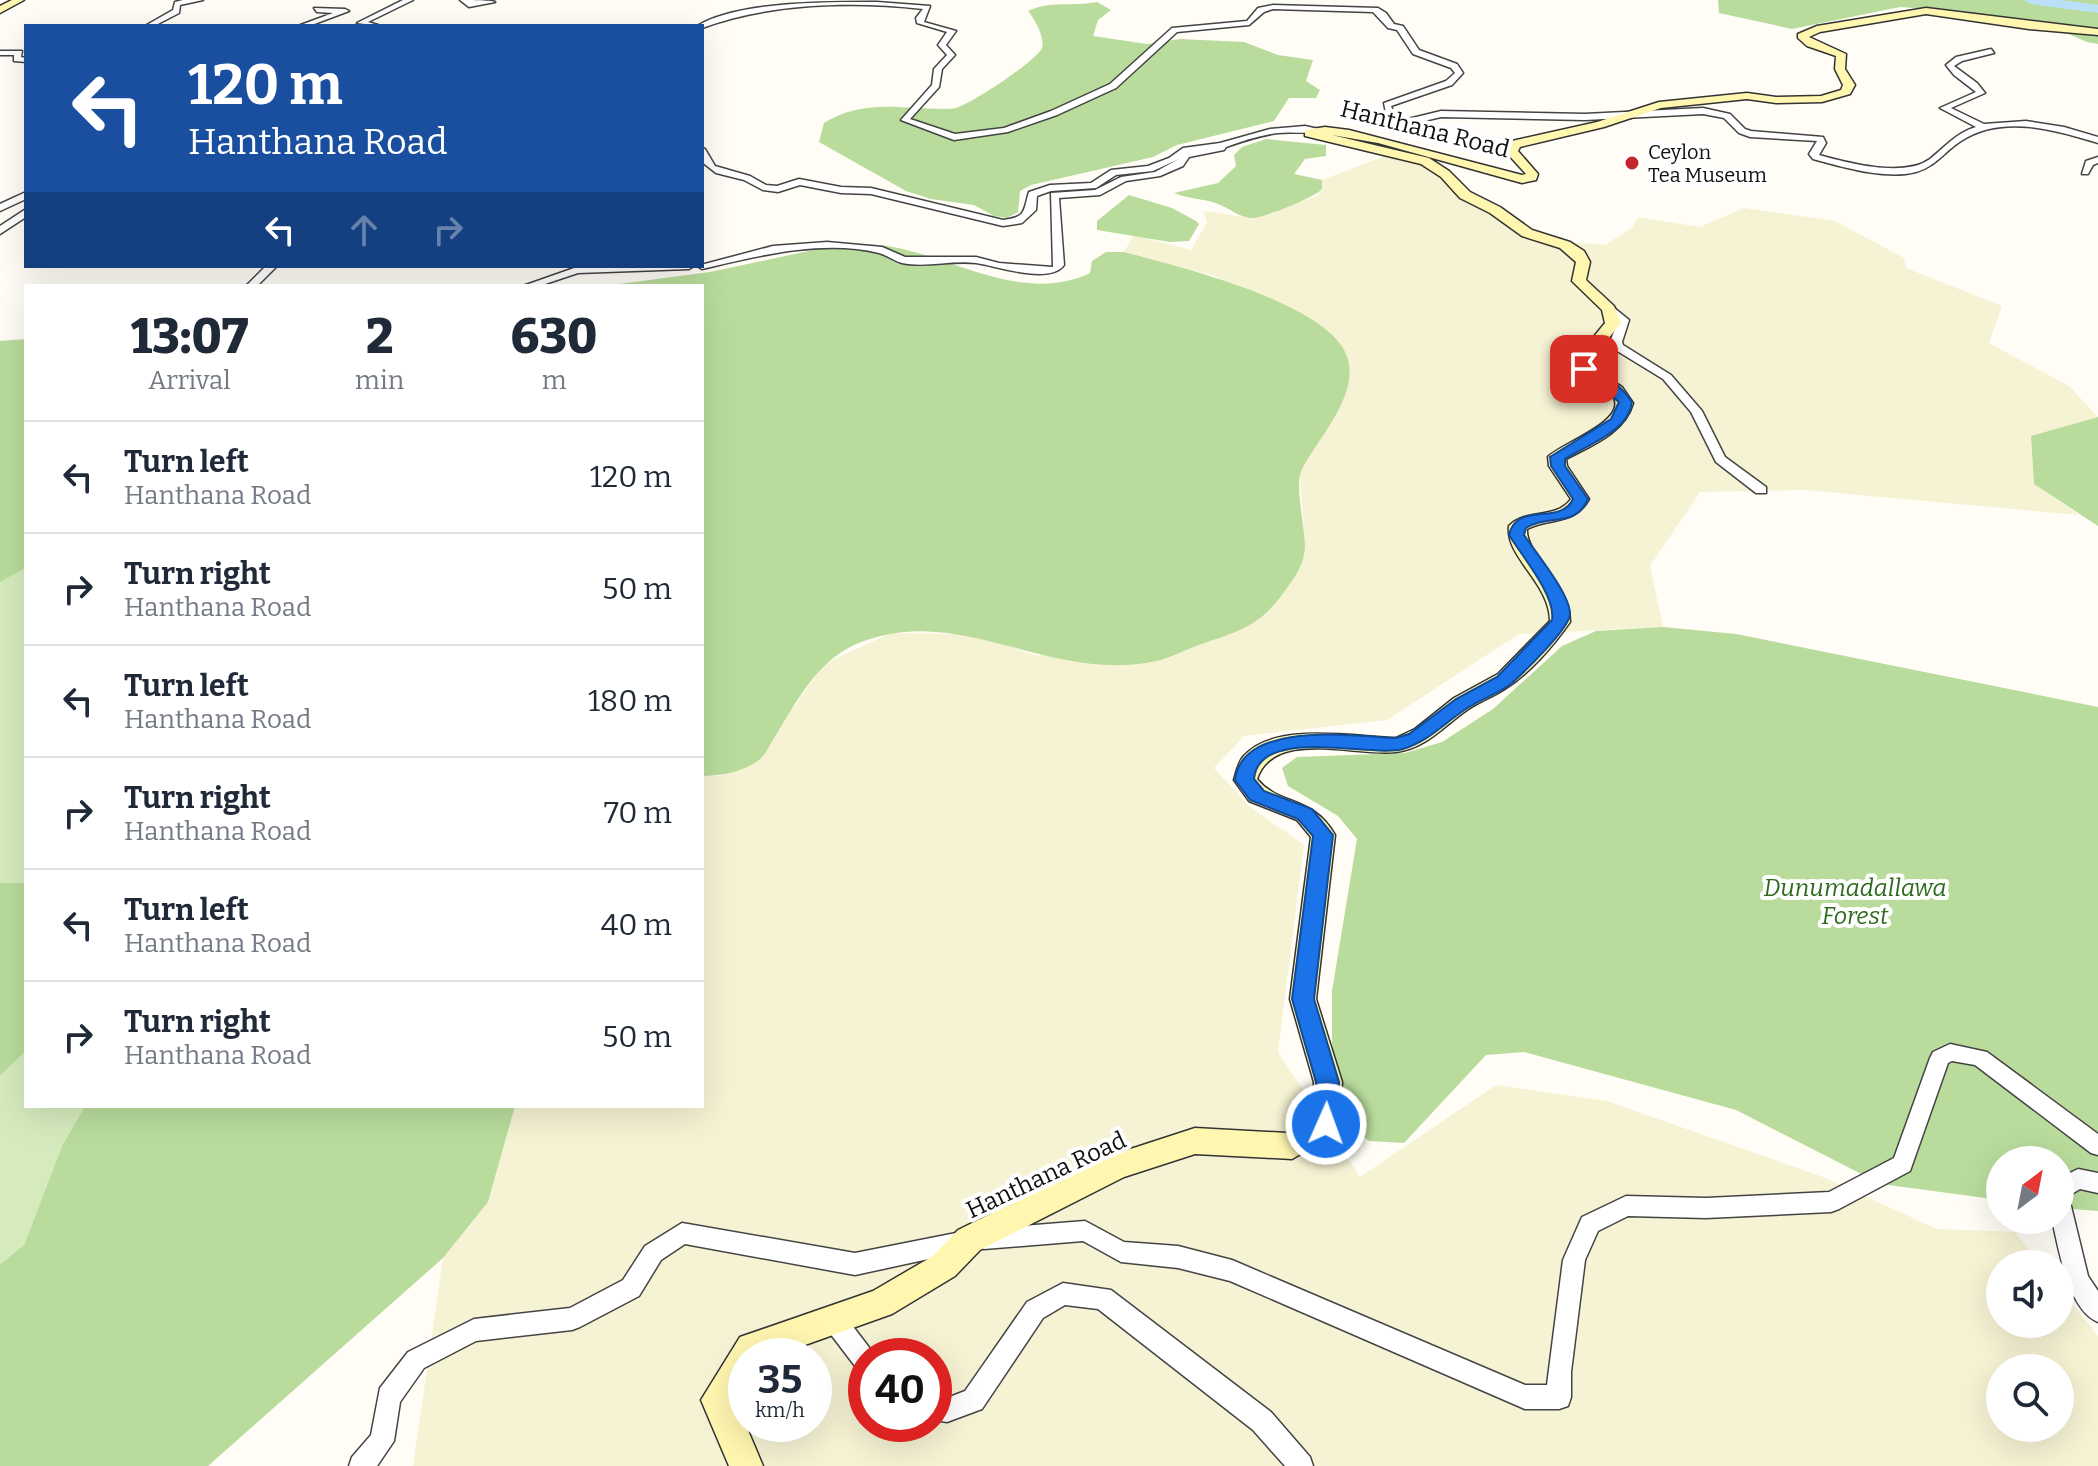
<!DOCTYPE html>
<style>
:root{--surface:#fff;--page:#f2f2f3;--text:#1f2937;--muted:#747a83;--line:#e0e1e3}
body{margin:0;font-family:Bitter,serif;background:var(--page);color:var(--text);height:100vh;display:flex;flex-direction:column;font-size:30px;white-space:nowrap}
*{box-sizing:border-box;margin:0}
p{font-size:26px;color:var(--muted)}
.icon{flex:none;width:44px;height:44px;fill:none;stroke:currentColor;stroke-width:2;stroke-linecap:round;stroke-linejoin:round}
.map{position:relative;flex:1;overflow:hidden}
.panel{position:absolute;left:24px;top:284px;width:680px;height:824px;display:flex;flex-direction:column;background:var(--surface);border-radius:0px;box-shadow:0 8px 32px #0002}
.panel>*{flex:none}
.top-card{position:absolute;left:24px;top:24px;width:680px;height:244px;border-radius:0px;box-shadow:0 8px 32px #0002;background:#1a4fa0;color:#fff;overflow:hidden}
.needle{width:52px;rotate:32deg}
.buttons{position:absolute;left:1986px;top:1146px;display:grid;gap:16px}
.buttons a{display:grid;place-items:center;width:88px;height:88px;border-radius:50%;background:var(--surface);box-shadow:0 8px 32px #0002;font-size:40px}
.speed{position:absolute;left:728px;top:1338px;display:flex;gap:16px;font-size:40px;font-weight:700;text-align:center}
.speed>*{display:grid;place-content:center;width:104px;height:104px;border-radius:50%;background:var(--surface);box-shadow:0 8px 32px #0002;line-height:1}
.speed small{font-size:20px;font-weight:400}
.speed .limit{border:12px solid #d22;background:#fff;color:#111}
.pin{position:absolute;display:grid;place-items:center;width:68px;height:68px;color:#fff;margin:-34px;border-radius:16px;box-shadow:0 4px 12px #0006}
.me{position:absolute;width:88px;margin:-44px;rotate:2deg;stroke-linejoin:round;filter:drop-shadow(0 0 6px #0008)}
.turn{display:flex;align-items:center;gap:28px;height:168px;padding:0 32px;font-size:36px}
.turn .icon{width:104px;height:104px;stroke-width:2.5}
.turn b{display:block;font-size:56px;line-height:68px}
.lanes{display:flex;align-items:center;height:76px;padding:0 32px;background:#0003;justify-content:center;gap:40px;direction:ltr}
.lanes .off{opacity:.35}
.eta{display:flex;justify-content:space-evenly;align-items:center;height:136px;text-align:center}
.eta b{font-size:48px;font-weight:800;line-height:56px}
ul{padding:0;list-style:none}
li{display:flex;align-items:center;gap:24px;height:112px;padding:0 32px;border-top:2px solid var(--line)}
li div{flex:1}
li b{display:block;font-size:30px}
li em{font-style:normal}
.map>svg:first-child{display:block}
.farmland{fill:#f6f3d4;fill-rule:evenodd}
.green{fill:#d5ebbd}
.forest{fill:#b9dc9c}
.lines{fill:none;stroke-linecap:round;stroke-linejoin:round}
.river{fill:#b9e0f7;fill-rule:evenodd}
.street-casing{stroke:#444;stroke-width:3}
.secondary-casing{stroke:#333;stroke-width:3}
.street{fill:#fff;fill-rule:evenodd}
.secondary{fill:#fff6b0;fill-rule:evenodd}
.route{fill:#1a73e8;stroke:#114b97;stroke-width:2}
.poi-dot{fill:#c4262e;stroke:#fff;stroke-width:3}
.labels{text-anchor:middle;dominant-baseline:central;stroke-width:8;stroke-linejoin:round;paint-order:stroke}
.far-poi-label{font-size:20px;fill:#111;stroke:#fff;text-anchor:start}
.street-label{font-size:24px;fill:#111;stroke:#fff}
.park-label{font-size:24px;font-style:italic;fill:#2f6b1f;stroke:#fff}
</style>
<div class="map">
<svg width="2098" height="1466" viewBox="0 0 2098 1466">
<rect width="100%" height="100%" fill="#fffdf5"/>
<!-- farmland -->
<path class="farmland" d="M1387,155l31,8 30,19 12,15 69,41 76,7 27,-17 6,-11 62,10 44,-19 91,13 69,37 2,10 96,38 -13,37 80,43 29,31 -67,20 3,47 45,31 -274,-25 -105,2 -50,74 13,61 -144,7 -132,86 -143,16 -30,32 35,38 55,39 -26,207 82,125 136,-92 111,16 216,76 114,52 78,3 26,32h-41v60h60v-36l38,48v130h-1685l30,-208 45,-56 27,-96h187v-330h19l72,-68 31,-44 67,-31 78,1 69,22 267,-108 -5,-76 13,-151 -98,-45 -91,-24 10,-17 57,15 16,-28 -4,-11 49,7 21,-5 10,-7 32,-9 7,-8v-9zM746,1356h68v68h-68zM866,1356h68v68h-68zM2000,1368h60v60h-60z"/>
<!-- green -->
<g class="green">
<polygon points="26,568 26,883 0,883 0,582"/>
<polygon points="26,1051 26,1106 85,1106 62,1146 24,1245 0,1264 0,1076"/>
</g>
<!-- forest -->
<g class="forest">
<polygon points="1718,0 2098,0 2098,44 2087,42 2047,25 1944,10 1900,7 1792,29 1719,13"/>
<path d="M1097,2l14,8 -13,10 -5,16 54,8 33,-5 64,3 34,13 35,5 -7,21 14,9 -4,8h-27l-15,23 -97,24 -24,12 -122,28 -11,6 -2,21 -11,6 -13,-2 -20,-11 -43,-6 -25,-8 -87,-49 5,-19c31,-19 59,-17 95,-15 11,0 26,2 37,0 17,-5 75,-44 85,-58 6,-10 -7,-32 -13,-39 22,-11 45,-4 69,-9z"/>
<path d="M1266,139l60,6v11l-21,3 -11,15 28,6v9c-8,9 -57,28 -69,29 -12,0 -20,-7 -30,-12 -16,-8 -33,-6 -49,-13l44,-10 18,-17 -2,-11 8,-8z"/>
<polygon points="1129,195 1172,208 1196,221 1199,224 1189,241 1170,242 1097,230 1097,221"/>
<path d="M837,245c18,1 38,-2 56,2 64,12 132,57 197,26l2,-12 14,-9h18c54,14 190,48 219,96 24,40 -24,88 -41,121 -8,15 3,58 3,78 -1,15 -7,26 -16,38 -28,42 -47,45 -93,61 -13,5 -26,12 -40,15 -109,24 -197,-62 -302,-16 -37,17 -58,57 -78,90 -5,7 -10,20 -17,25 -15,12 -39,16 -57,16v-490h-98l106,-14z"/>
<polygon points="26,339 26,568 0,582 0,341"/>
<polygon points="2098,417 2098,526 2034,484 2031,436"/>
<polygon points="1663,627 1736,634 2098,707 2098,1211 2060,1208 2060,1160 2000,1160 2000,1200 1881,1184 1736,1110 1524,1052 1486,1055 1404,1143 1369,1141 1344,1121 1332,1044 1332,991 1357,839 1338,816 1288,786 1282,768 1297,757 1405,753 1442,742 1493,709 1562,646 1596,631"/>
<polygon points="0,883 26,883 26,1051 0,1076"/>
<polygon points="85,1106 515,1106 488,1202 443,1258 208,1466 0,1466 0,1264 24,1245 62,1146"/>
</g>
<g class="lines">
<!-- river -->
<polygon class="river" points="2024,0 2061,0 2098,5 2098,13 2031,4"/>
<defs>
<g id="street">
<polygon points="183,0 203,0 180,5 179,13 154,26 145,26 173,10 175,2"/>
<polygon points="403,0 413,0 368,22 381,26 357,23"/>
<path d="M460,0c6,0 31,0 35,2l-26,5z"/>
<path d="M877,2l53,4 -6,16 32,9 -10,14 9,10 -13,14 -3,18 -29,32 45,15 49,-6 47,-17 59,-27 62,-56 75,-7 11,-13 15,-3 105,3 8,5 8,11 9,2 16,24 38,14 6,9 -11,12 -61,21 3,8 14,5 33,-8 144,3 118,-6 27,6 15,15 6,2 72,6 3,6 -7,12c29,8 85,23 111,4 15,-12 26,-26 46,-32l-36,-19 36,-16 -22,-17 -8,-10 10,-8 35,-8 3,4 -32,8 -8,5 23,17 8,10 -34,15 33,16 42,-3 38,6 34,10v6c-44,-13 -95,-29 -137,-2 -16,10 -26,26 -45,31 -31,8 -73,-5 -103,-13l-4,-5 8,-13 -67,-4 -11,-4 -15,-15 -21,-4 -118,6 -144,-3 -34,8 -20,-7 -3,-15 62,-22 9,-8 -4,-5 -38,-14 -16,-24 -9,-2 -15,-16 -100,-3 -9,3 -15,13 -72,7 -61,56 -59,27 -49,17 -54,8 -53,-20 31,-35 2,-16 13,-14 -9,-10 9,-13 -30,-9 -1,-5 7,-9c-72,-8 -153,-6 -221,19l-5,-2c41,-25 131,-24 180,-24z"/>
<polygon points="314,8 345,9 349,11 309,26 298,26 333,13 317,12"/>
<polygon points="0,51 22,51 21,57 26,58 26,62 14,61 14,55 0,55"/>
<path d="M1305,126l18,4c-12,5 -31,1 -45,3 -18,2 -35,8 -52,14l-2,3 -35,7 -6,9 -23,10 -34,5 -26,14 -41,3 5,67c-14,20 -67,1 -88,-2 -24,-3 -51,5 -74,0 -8,-2 -15,-8 -23,-10 -56,-14 -122,3 -177,16l-5,-3 76,-20 54,-4 55,5 23,10h71l23,6 54,4 -2,-74 44,-3 26,-13 34,-5 24,-13 -26,12 -37,4 -20,13 -45,3 -14,5 -1,14 -14,13 -19,3 -132,-32 -30,-1 -41,-8 -22,7 -15,-2 -19,-10 -28,-7 -14,-11v-14l3,1 10,17 35,10 16,9 11,1 22,-7 42,8 30,1 132,32c24,-3 20,-9 26,-28l21,-7 41,-2 20,-13 37,-4 21,-8 14,-10 37,-5 50,-14z"/>
<polygon points="2098,157 2098,163 2093,165 2088,174 2082,174 2086,161"/>
<polygon points="26,192 26,199 0,211 0,204"/>
<polygon points="26,209 26,217 0,234 0,226"/>
<polygon points="266,266 277,266 257,286 246,286"/>
<polygon points="694,266 689,269 578,273 539,286 523,286 577,267"/>
<polygon points="1605,307 1613,307 1629,320 1622,342 1623,345 1671,375 1702,411 1725,457 1766,487 1766,493 1756,493 1716,462 1691,412 1663,379 1614,349 1610,342 1618,321 1605,311"/>
<polygon points="1950,1044 1987,1052 2098,1134 2098,1155 2091,1153 1975,1065 1952,1061 1948,1063 1910,1171 1839,1209 1831,1212 1706,1218 1628,1216 1598,1231 1585,1260 1571,1372 1571,1397 1568,1406 1559,1409 1525,1409 1230,1281 1178,1268 1121,1262 1083,1241 984,1249 976,1246 973,1239 976,1232 984,1229 1085,1221 1124,1242 1178,1246 1232,1260 1525,1385 1547,1385 1563,1260 1582,1217 1626,1196 1706,1198 1829,1192 1894,1158 1930,1058 1933,1052"/>
<path d="M2078,1169l20,4v20l-18,-4 -15,9 6,8 17,70 10,15v31c-30,-12 -39,-73 -46,-102h8v-42z"/>
<polygon points="682,1223 855,1253 961,1232 969,1235 972,1242 969,1249 961,1252 855,1275 685,1244 661,1260 639,1296 580,1327 572,1330 476,1341 424,1368 400,1402 394,1441 377,1466 349,1466 352,1457 371,1435 380,1388 408,1352 474,1319 570,1308 623,1280 645,1246"/>
<polygon points="1063,1283 1111,1290 1271,1412 1310,1457 1313,1466 1285,1466 1253,1430 1098,1309 1065,1305 1043,1318 982,1409 947,1422 934,1420 934,1396 947,1398 965,1391 1027,1302"/>
<polygon points="834,1309 842,1312 874,1354 875,1356 866,1356 866,1374 858,1370 826,1328 822,1320 826,1312"/>
</g>
<g id="secondary">
<polygon points="12,0 24,0 0,13 0,6"/>
<path d="M1926,8l172,21v6l-69,-6 -103,-15 -106,18 -11,5 37,17 -1,15 10,16 -5,9 -28,8 -46,1 -29,-4 -86,9 -57,19 -84,20 -2,4 20,23 -2,6 -14,3 -144,-40 -46,-8 97,23 20,13 21,21 30,15 32,23 38,12 14,9 6,11 -4,18 28,26 7,17 -31,38 1,6 31,20 11,16c-8,30 -43,43 -67,56l1,7 22,33c-15,27 -38,18 -62,30 -2,26 43,54 43,93 -16,23 -40,51 -64,66 -13,9 -29,14 -42,24 -22,16 -40,37 -68,40 -41,5 -122,-24 -139,27 23,28 54,15 78,56l-19,164 26,83 -2,42 -4,9 -44,26 -97,-5 -71,23 -144,73 -25,26 -63,38 -118,42h-28v30l-10,16 27,64h-34l-28,-66 39,-63 133,-46 60,-35 25,-26 148,-73 89,-29 93,5 24,-15 2,-36 -24,-83 21,-162 -14,-17 -48,-19 -15,-21c2,-7 4,-17 9,-23 30,-36 111,-20 153,-19l19,-9 39,-31 44,-24 52,-53c0,-38 -45,-64 -41,-95 17,-18 47,-6 62,-27l-22,-33 -1,-9c12,-13 78,-35 66,-59 -9,-17 -35,-16 -40,-37l31,-38 -3,-13 -30,-29 4,-19 -16,-14 -38,-12 -32,-23 -30,-15 -19,-21 -20,-13 -116,-28v-6l20,-3 24,3 173,45 4,-1 -20,-22 -1,-4 7,-7 85,-19 62,-20 88,-9 29,4 45,-1 20,-6 2,-5 -8,-16 1,-13 -29,-10 -9,-8v-4l19,-8z"/>
</g>
</defs>
<!-- street casing -->
<use href="#street" class="street-casing"/>
<!-- secondary casing -->
<use href="#secondary" class="secondary-casing"/>
<!-- street -->
<use href="#street" class="street"/>
<!-- secondary -->
<use href="#secondary" class="secondary"/>
</g>
<!-- route -->
<path class="route" d="M1580,366c17,-2 43,22 52,36 -3,29 -45,43 -67,57v7l23,33c-12,29 -41,15 -62,29l-2,7c12,18 46,59 46,79 0,14 -46,58 -58,69 -12,10 -29,15 -43,24 -23,14 -39,34 -66,42 -31,9 -144,-24 -149,30l10,12 48,18 21,26 -19,164 25,83 -1,42 -3,7 -9,3 -8,-3 -3,-7 1,-42 -24,-83 21,-163 -15,-17 -48,-19 -15,-20c7,-60 119,-44 161,-42l13,-4 47,-35 41,-22 55,-57c4,-24 -30,-64 -43,-85 7,-34 52,-9 64,-36l-22,-33 -1,-9 61,-38 8,-17 -39,-30z"/>
<!-- markers -->
<circle class="poi-dot" cx="1632" cy="163" r="8"/>
<g class="labels">
<!-- far-poi labels -->
<g class="far-poi-label">
<text x="1648" y="152">Ceylon<tspan x="1648" dy="23">Tea Museum</tspan></text>
</g>
<!-- street labels -->
<g class="street-label">
<text transform="translate(1425 129) rotate(14)">Hanthana Road</text>
<text transform="translate(1046 1175) rotate(-25)">Hanthana Road</text>
</g>
<!-- park labels -->
<g class="park-label">
<text x="1855" y="888">Dunumadallawa<tspan x="1855" dy="28">Forest</tspan></text>
</g>
</g>
</svg>
<div class="buttons">
<a><svg class="needle" viewBox="-14 -14 28 28"><path d="M0-13l5 13h-10z" fill="#e53935"/><path d="M0 13l5-13h-10z" fill="#747a83"/></svg></a>
<a><svg class="icon" aria-label="sound" viewBox="0 0 24 24"><path d="M4 9h4l5-4v14l-5-4H4zM17 9q2 3 0 6"/></svg></a>
<a><svg class="icon" aria-label="search" viewBox="0 0 24 24"><circle cx="10" cy="10" r="6"/><path d="M15 15l6 6"/></svg></a>
</div>
<div class="speed"><div>35<small>km/h</small></div><div class="limit">40</div></div>
<div class="pin" style="left:1584px;top:369px;background:#d93025"><svg class="icon" aria-label="arrive" viewBox="0 0 24 24"><path d="M6 21V4h12l-3 4 3 4H6"/></svg></div>
<svg class="me" style="left:1326px;top:1124px" viewBox="-20 -20 40 40"><circle r="17" fill="#1a73e8" stroke="#fff" stroke-width="3"/><path d="M0-11L8 9 0 5-8 9z" fill="#fff"/></svg>
<div class="top-card">
<div class="turn"><svg class="icon" aria-label="left" viewBox="0 0 24 24"><path d="M17 20v-9H6M10 6l-5 5 5 5"/></svg><div><b>120 m</b>Hanthana Road</div></div>
<div class="lanes"><svg class="icon" aria-label="left" viewBox="0 0 24 24"><path d="M17 20v-9H6M10 6l-5 5 5 5"/></svg><svg class="icon off" aria-label="ahead" viewBox="0 0 24 24"><path d="M12 20V5M6 11l6-6 6 6"/></svg><svg class="icon off" aria-label="right" viewBox="0 0 24 24"><path d="M7 20v-9h11M14 6l5 5-5 5"/></svg></div>
</div>
<section class="panel">
<div class="eta">
<div><b>13:07</b><p>Arrival</p></div>
<div><b>2</b><p>min</p></div>
<div><b>630</b><p>m</p></div>
</div>
<ul>
<li><svg class="icon" aria-label="left" viewBox="0 0 24 24"><path d="M17 20v-9H6M10 6l-5 5 5 5"/></svg><div><b>Turn left</b><p>Hanthana Road</p></div><em>120 m</em></li>
<li><svg class="icon" aria-label="right" viewBox="0 0 24 24"><path d="M7 20v-9h11M14 6l5 5-5 5"/></svg><div><b>Turn right</b><p>Hanthana Road</p></div><em>50 m</em></li>
<li><svg class="icon" aria-label="left" viewBox="0 0 24 24"><path d="M17 20v-9H6M10 6l-5 5 5 5"/></svg><div><b>Turn left</b><p>Hanthana Road</p></div><em>180 m</em></li>
<li><svg class="icon" aria-label="right" viewBox="0 0 24 24"><path d="M7 20v-9h11M14 6l5 5-5 5"/></svg><div><b>Turn right</b><p>Hanthana Road</p></div><em>70 m</em></li>
<li><svg class="icon" aria-label="left" viewBox="0 0 24 24"><path d="M17 20v-9H6M10 6l-5 5 5 5"/></svg><div><b>Turn left</b><p>Hanthana Road</p></div><em>40 m</em></li>
<li><svg class="icon" aria-label="right" viewBox="0 0 24 24"><path d="M7 20v-9h11M14 6l5 5-5 5"/></svg><div><b>Turn right</b><p>Hanthana Road</p></div><em>50 m</em></li>
</ul>
</section>
</div>
